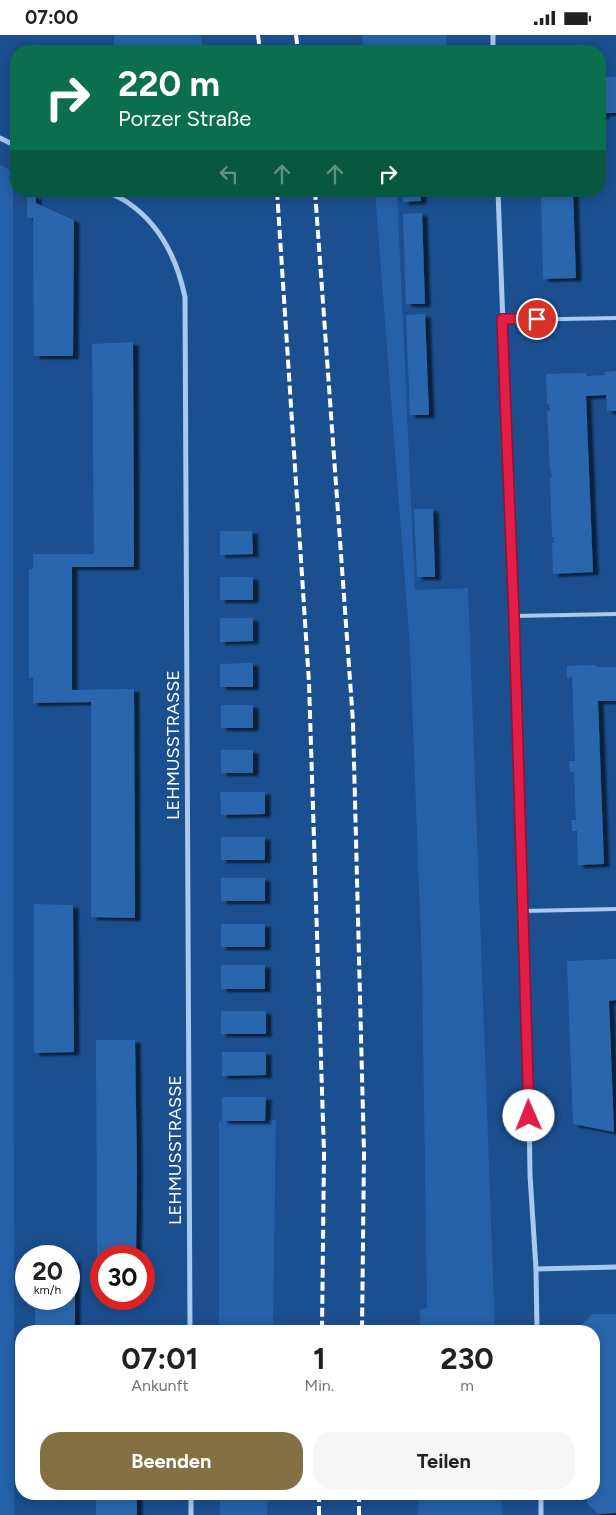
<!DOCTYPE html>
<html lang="de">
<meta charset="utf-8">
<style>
:root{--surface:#fff;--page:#f6f6f6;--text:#202124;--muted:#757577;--accent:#847042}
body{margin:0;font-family:Figtree,sans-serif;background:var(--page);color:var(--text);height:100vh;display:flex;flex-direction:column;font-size:19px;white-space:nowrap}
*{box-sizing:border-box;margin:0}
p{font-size:16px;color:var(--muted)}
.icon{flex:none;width:28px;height:28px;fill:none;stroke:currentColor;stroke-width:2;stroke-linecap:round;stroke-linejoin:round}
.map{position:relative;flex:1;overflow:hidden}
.side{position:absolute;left:15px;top:1290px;width:585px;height:175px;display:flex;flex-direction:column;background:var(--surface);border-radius:20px;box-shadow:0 2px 12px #0003}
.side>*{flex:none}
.banner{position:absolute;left:10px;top:10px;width:596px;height:152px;border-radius:20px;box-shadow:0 2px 12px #0003;background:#0b6e4f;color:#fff;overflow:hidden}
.speed{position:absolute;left:15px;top:1210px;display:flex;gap:10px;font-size:25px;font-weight:700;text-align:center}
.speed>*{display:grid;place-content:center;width:65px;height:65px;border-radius:50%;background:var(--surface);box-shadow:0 2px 12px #0003;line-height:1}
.speed small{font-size:12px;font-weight:400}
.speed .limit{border:8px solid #d22;background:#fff;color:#111}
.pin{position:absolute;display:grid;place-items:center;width:42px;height:42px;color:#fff;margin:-21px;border:2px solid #fff;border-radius:50%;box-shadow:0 1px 5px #0007}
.me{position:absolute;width:55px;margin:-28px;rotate:359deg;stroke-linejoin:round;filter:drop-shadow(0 0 4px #0008)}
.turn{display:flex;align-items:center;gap:18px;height:105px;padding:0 25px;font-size:22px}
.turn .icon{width:65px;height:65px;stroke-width:2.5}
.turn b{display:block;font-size:35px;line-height:42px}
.lanes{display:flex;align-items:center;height:48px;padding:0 25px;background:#0003;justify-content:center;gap:25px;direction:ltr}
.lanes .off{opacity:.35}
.eta{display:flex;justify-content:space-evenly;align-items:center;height:85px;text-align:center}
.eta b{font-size:30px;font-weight:700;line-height:35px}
.button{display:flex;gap:10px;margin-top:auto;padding:10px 25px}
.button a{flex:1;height:58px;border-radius:20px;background:var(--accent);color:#fff;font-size:20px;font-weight:700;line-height:58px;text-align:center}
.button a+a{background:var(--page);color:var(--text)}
.status{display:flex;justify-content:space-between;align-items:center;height:35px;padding:0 25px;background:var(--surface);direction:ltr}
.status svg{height:14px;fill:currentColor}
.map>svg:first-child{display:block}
.green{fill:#2461a8}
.building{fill:#2a66ad;filter:url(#shadow)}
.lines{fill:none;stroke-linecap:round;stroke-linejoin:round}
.service{stroke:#a9c9ee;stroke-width:4}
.minor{stroke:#a9c9ee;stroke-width:5}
.rail{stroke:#fff;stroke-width:4;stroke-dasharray:9 4;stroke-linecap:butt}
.route-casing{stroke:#92132f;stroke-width:12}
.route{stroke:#e11d48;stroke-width:9}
.labels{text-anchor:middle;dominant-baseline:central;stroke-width:5;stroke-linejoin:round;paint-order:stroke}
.street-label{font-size:18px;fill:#fff;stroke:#1b4f8f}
</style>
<div class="status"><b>07:00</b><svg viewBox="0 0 49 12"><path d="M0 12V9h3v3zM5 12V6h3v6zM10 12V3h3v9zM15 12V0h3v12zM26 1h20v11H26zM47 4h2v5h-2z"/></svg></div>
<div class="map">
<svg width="616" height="1480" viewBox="0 0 616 1480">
<defs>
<filter id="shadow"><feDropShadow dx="5.5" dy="3" stdDeviation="1" flood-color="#0009"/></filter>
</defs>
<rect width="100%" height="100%" fill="#1b4f8f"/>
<!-- green -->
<g class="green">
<polygon points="114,0 201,0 203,16 114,16"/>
<polygon points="362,0 447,0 446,16 364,16"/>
<polygon points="0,130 13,136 14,1480 0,1480"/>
<polygon points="375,156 397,156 415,555 468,553 495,1296 420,1296 420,1274 427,1273 422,933 410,612"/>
<polygon points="276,1085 273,1296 219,1296 219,1086"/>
<polygon points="220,1459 268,1459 267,1480 220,1480"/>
<polygon points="419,1459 501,1459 502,1480 418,1480"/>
</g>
<!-- building -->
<g class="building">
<polygon points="602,42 616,42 616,78 604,78 604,81 600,81 600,47 602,46"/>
<polygon points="403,156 421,156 421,166 403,167"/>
<polygon points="541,156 573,156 576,243 543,244"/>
<polygon points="27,158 36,162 36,168 74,185 73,321 34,321 33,183 27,182"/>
<polygon points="422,178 425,269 406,269 403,179"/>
<polygon points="425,279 429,380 410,380 406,280"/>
<polygon points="133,307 134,532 72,532 72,655 134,654 135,883 91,882 91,667 33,668 33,643 29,643 29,534 33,534 33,519 94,519 92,309"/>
<polygon points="616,336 616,376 607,376 606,360 586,361 593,537 553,539 552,508 554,508 554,502 552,502 550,443 552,443 551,436 550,436 547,376 550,376 549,369 547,369 546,339 586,338 587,341 605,340 605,337"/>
<polygon points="414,474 433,474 435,542 417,542"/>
<polygon points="220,496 252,496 253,519 220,520"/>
<rect x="220" y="542" width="33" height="23"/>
<polygon points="220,583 253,583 253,606 220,607"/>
<polygon points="253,628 253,652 220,652 220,629"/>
<polygon points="596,630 597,632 616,632 616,666 598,666 604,829 578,830 577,796 572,796 572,791 571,785 576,785 574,737 570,737 569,726 575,726 572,642 567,643 567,631"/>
<rect x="221" y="670" width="32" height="23"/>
<rect x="221" y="715" width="32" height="23"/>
<polygon points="220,757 265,757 265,779 221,780"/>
<rect x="221" y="802" width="44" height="23"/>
<rect x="221" y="843" width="44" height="23"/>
<polygon points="34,869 73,870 74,1017 34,1018"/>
<rect x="221" y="889" width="44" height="23"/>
<polygon points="616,924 616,965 609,966 614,1097 573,1089 567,926"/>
<rect x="221" y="930" width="44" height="24"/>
<rect x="221" y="976" width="45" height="23"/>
<polygon points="96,1005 135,1005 137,1138 136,1221 101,1221 101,1237 97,1237 97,1224"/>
<polygon points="222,1017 266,1017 266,1040 222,1041"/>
<polygon points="222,1062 266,1062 265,1086 222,1086"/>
<polygon points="69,1225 75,1225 75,1296 35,1296 35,1264 69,1264"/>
<polygon points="592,1279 616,1279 616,1478 598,1479 587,1468 587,1459 594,1459 594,1296 581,1296 580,1292"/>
<rect x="96" y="1459" width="41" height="21"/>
</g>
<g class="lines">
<!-- service -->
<g class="service">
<polyline points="502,285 616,283"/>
<polyline points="514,581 616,579"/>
<polyline points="524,876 616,874"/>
</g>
<!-- minor -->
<g class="minor">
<polyline points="493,0 493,16"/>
<polyline points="0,103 16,111"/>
<path d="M107,156c6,4 14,7 20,11 33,22 50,57 58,95l5,1034"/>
<polyline points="498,156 514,581 528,1004 530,1140 536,1234 537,1296"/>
<polyline points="536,1234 616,1232"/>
<polyline points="191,1459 191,1480"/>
<polyline points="541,1459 541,1480"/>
</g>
<!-- rail -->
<g class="rail">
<polyline points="258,0 260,16"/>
<polyline points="296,0 298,16"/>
<polyline points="277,156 309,648 324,1118 322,1296"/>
<polyline points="315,156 353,687 364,1118 362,1296"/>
<polyline points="319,1480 319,1459"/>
<polyline points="359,1480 359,1459"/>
</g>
</g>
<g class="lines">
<defs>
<polyline id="route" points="529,1081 514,581 502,284 537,284"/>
</defs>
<!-- route casing -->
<use href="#route" class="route-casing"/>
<!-- route -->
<use href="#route" class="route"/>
</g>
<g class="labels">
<!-- street labels -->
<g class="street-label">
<text transform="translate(173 710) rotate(-90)">LEHMUSSTRASSE</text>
<text transform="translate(175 1115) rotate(-90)">LEHMUSSTRASSE</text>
</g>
</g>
</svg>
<div class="speed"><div>20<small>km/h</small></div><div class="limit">30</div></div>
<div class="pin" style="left:537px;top:284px;background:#d93025"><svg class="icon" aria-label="arrive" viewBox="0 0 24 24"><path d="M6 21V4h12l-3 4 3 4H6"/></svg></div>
<svg class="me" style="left:529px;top:1081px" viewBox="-20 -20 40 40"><circle r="19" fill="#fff"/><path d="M0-13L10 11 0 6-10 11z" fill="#e11d48"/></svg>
<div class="banner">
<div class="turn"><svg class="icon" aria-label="right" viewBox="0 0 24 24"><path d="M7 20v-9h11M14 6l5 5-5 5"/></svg><div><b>220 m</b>Porzer Straße</div></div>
<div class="lanes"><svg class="icon off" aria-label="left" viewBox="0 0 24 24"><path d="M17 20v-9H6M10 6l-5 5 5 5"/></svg><svg class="icon off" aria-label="ahead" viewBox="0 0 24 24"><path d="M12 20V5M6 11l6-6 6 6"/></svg><svg class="icon off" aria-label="ahead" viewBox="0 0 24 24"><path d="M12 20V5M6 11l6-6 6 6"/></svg><svg class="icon" aria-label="right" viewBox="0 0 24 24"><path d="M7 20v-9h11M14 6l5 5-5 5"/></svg></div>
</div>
<section class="side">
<div class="eta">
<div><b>07:01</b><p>Ankunft</p></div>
<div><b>1</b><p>Min.</p></div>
<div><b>230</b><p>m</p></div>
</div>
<div class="button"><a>Beenden</a><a>Teilen</a></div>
</section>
</div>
